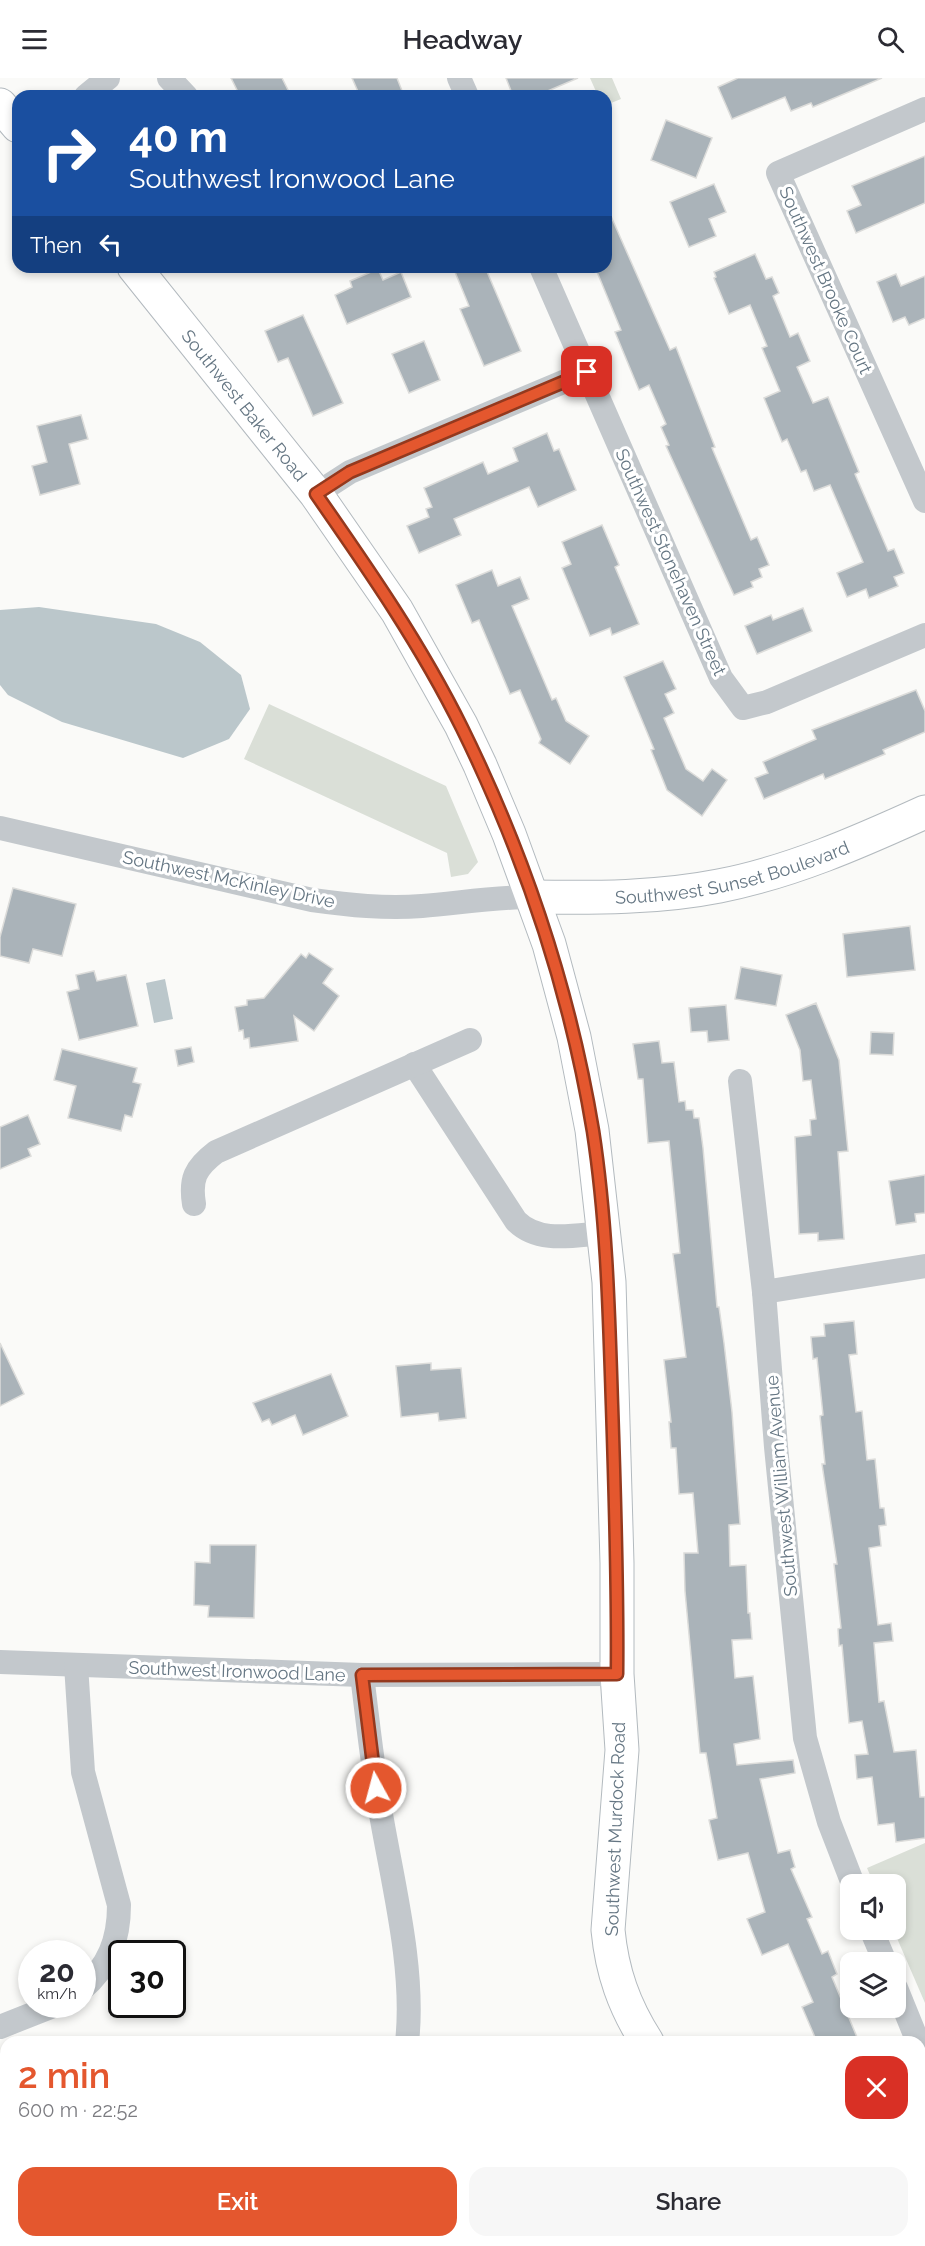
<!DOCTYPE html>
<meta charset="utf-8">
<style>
:root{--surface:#fff;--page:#f7f7f7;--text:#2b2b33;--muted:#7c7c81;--accent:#e4572e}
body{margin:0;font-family:Raleway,sans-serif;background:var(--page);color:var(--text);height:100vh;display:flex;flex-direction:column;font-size:22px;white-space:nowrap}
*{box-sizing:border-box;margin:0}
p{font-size:20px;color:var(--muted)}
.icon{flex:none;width:33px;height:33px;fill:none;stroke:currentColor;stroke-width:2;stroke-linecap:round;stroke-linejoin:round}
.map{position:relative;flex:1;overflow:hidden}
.drawer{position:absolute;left:0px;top:1958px;width:926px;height:212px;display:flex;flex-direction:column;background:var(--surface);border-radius:18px 18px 0 0;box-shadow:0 3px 9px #0003}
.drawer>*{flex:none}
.hud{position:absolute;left:12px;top:12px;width:600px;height:183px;border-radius:18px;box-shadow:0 3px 9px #0003;background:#1a4fa0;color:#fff;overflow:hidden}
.controls{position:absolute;left:840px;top:1796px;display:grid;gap:12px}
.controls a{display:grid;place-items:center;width:66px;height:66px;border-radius:12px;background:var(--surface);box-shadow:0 3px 9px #0003;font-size:30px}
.speed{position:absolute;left:18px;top:1862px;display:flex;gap:12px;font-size:30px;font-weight:700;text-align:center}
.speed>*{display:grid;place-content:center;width:78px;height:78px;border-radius:50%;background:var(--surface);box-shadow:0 3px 9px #0003;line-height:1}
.speed small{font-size:15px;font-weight:400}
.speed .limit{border:3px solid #111;border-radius:9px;background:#fff;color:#111}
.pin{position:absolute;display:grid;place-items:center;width:51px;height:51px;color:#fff;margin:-26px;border-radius:12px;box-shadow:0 3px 9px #0006}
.me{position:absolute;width:66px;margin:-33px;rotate:353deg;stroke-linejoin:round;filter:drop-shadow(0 0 4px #0008)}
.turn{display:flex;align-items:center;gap:21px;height:126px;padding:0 18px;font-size:27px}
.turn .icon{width:78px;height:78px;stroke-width:2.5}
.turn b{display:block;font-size:42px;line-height:51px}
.then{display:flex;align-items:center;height:57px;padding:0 18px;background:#0003;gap:12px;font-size:22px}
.round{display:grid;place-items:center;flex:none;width:63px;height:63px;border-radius:18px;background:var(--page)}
.head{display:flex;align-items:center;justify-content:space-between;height:102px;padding:0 18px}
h1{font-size:36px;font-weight:600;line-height:45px;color:var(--accent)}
.cta{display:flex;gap:12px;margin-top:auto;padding:12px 18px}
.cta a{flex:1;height:69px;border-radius:18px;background:var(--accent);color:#fff;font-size:24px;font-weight:600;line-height:69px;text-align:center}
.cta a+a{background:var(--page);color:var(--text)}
header{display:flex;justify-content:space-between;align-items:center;height:78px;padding:0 18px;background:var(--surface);font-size:27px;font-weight:600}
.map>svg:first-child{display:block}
.green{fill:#dadfd7}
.water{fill:#bbc7cb}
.building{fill:#aab3b9;stroke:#dcdcda;stroke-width:1.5}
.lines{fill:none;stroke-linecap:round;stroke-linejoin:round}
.secondary-casing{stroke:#b3babf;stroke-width:35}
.minor{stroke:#c3c8cc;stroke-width:24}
.secondary{stroke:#fff;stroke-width:33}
.route-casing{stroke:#94391e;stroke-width:15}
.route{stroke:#e4572e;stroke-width:10}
.labels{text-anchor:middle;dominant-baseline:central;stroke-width:6;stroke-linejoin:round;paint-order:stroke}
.street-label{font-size:18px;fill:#657683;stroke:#fff}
</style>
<header><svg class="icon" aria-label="menu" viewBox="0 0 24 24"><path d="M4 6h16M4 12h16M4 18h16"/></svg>Headway<svg class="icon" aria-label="search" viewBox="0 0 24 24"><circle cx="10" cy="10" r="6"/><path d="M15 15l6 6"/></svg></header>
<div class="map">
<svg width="925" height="2168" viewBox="0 0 925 2168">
<rect width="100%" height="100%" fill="#fafaf8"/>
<!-- green -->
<g class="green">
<polygon points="590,0 612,0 621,21 606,27 606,18 598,18"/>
<polygon points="269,626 446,708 478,784 468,796 451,799 447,775 244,681"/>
<polygon points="925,1765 925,1925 893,1851 896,1851 896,1806 874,1806 867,1790"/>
</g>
<!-- water -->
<g class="water">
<polygon points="39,529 156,546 200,564 241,597 250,631 229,661 183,680 62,644 8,617 0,607 0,532"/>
<polygon points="165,901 173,941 154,945 146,905"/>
</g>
<!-- building -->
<g class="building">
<polygon points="231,0 282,0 291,18 240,18"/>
<polygon points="352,0 397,0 404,18 360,18"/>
<polygon points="506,0 578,0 536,18 513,18"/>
<polygon points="738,0 882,0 813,29 811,25 791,33 785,19 732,41 718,9"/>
<polygon points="666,42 712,60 696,100 651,82"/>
<polygon points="925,78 925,125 856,155 847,133 861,127 852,108"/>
<polygon points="714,106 726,134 709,141 716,158 689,169 670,124"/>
<polygon points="606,127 670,272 676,269 715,369 712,370 751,462 757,459 769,487 759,491 762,499 751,504 753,509 734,517 666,368 669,367 661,349 666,346 649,307 639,312 615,254 621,252 595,189 606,189"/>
<polygon points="755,176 766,201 772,199 779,215 773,218 790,259 798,255 810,283 797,289 813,325 828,319 859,394 855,396 888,473 894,471 904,495 894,499 898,508 869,520 866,511 847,519 837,495 863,484 830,407 814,413 806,392 801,394 787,361 782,364 764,320 780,313 762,270 767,268 750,227 729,236 714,200 716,199 714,194"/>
<polygon points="453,189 485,189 521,273 484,288 460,231 469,228"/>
<polygon points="378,191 383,202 401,194 411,219 347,246 335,217 352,209 350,203"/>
<polygon points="896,196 901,208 925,198 925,240 909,247 905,239 893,244 877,204"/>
<polygon points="303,237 343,325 313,338 288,280 278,284 265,253"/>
<polygon points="424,263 440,302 409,315 392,276"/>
<polygon points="81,337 88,361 69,366 80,406 40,417 32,388 47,384 37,348"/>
<polygon points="547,355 554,373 559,371 576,412 538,429 529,409 454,441 461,457 419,475 407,448 429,439 426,431 432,429 424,410 483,384 488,396 518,383 513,370"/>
<polygon points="602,447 619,487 615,489 639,546 612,557 610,550 590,558 562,490 571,486 562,464"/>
<polygon points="492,492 498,508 520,499 529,521 512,528 552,622 556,620 566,643 589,658 570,686 539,665 541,661 520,612 510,616 479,542 472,545 456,507"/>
<polygon points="803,530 812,553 757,576 745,548 771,537 773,542"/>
<polygon points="663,583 676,611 665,616 674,635 664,640 686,691 703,703 712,691 727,702 702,738 667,712 651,672 654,671 624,599"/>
<polygon points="916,612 925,633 925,654 883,672 885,676 825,701 823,696 764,721 755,700 768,695 763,684 816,661 812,652"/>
<polygon points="13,810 76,826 62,878 33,871 29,885 0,878 0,859"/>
<polygon points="910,848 915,892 847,899 843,856"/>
<polygon points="309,875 333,891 323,905 339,918 314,953 294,938 298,963 250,970 249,960 244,961 243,952 239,953 235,929 247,927 247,922 264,920 301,876 306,880"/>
<polygon points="741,889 782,897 776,928 735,921"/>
<polygon points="94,893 97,903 126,897 138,948 79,962 67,914 79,911 76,897"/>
<polygon points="816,925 839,982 848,1073 838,1074 844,1161 818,1163 818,1155 799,1156 795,1059 811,1057 810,1042 816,1041 811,1002 803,1003 800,972 786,937"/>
<polygon points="726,927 729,962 708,964 707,953 691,954 689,930"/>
<polygon points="871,954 894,955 893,977 870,976"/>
<polygon points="659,963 662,985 674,984 679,1024 685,1023 686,1032 693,1032 694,1040 699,1040 703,1070 717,1229 719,1229 724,1265 732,1334 740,1446 729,1447 730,1488 746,1487 748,1535 750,1535 752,1561 732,1562 735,1600 753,1598 760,1661 734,1666 737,1687 793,1682 795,1695 760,1701 778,1775 790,1772 795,1789 791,1791 812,1839 807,1841 822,1876 828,1873 837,1896 832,1899 859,1964 817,1964 802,1929 813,1924 788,1866 762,1877 747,1841 765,1834 748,1775 718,1782 709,1742 717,1740 706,1675 700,1675 685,1513 684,1475 698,1475 693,1415 679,1416 676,1370 671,1370 669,1344 671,1344 664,1282 686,1279 673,1176 680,1175 669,1063 648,1065 643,1001 638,1001 633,966"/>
<polygon points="191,969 194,984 178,988 175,972"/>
<polygon points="62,971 137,990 133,1004 141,1006 132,1039 125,1037 121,1053 68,1040 76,1008 54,1002"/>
<polygon points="28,1037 40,1066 28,1071 31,1078 0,1091 0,1049"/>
<polygon points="925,1097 925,1135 915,1136 916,1144 896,1147 889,1103"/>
<polygon points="854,1243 857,1276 849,1277 856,1334 862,1333 867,1382 875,1381 880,1430 884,1430 886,1447 879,1448 881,1468 869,1470 878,1547 891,1545 893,1563 874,1565 879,1624 884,1623 894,1674 916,1672 920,1719 925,1719 925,1760 896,1764 894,1745 878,1747 872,1699 857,1701 855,1677 868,1676 862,1643 849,1645 842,1567 839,1568 838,1551 841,1550 834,1486 837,1486 822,1386 825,1386 820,1338 823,1337 817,1280 813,1281 811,1259 825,1258 824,1246"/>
<polygon points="0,1265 24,1316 0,1328"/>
<polygon points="431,1285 431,1292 461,1290 466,1340 439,1343 438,1335 401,1339 396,1288"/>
<polygon points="331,1296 348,1338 303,1357 295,1337 272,1347 269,1341 262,1344 253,1325"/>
<polygon points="210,1467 256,1467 254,1540 208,1539 209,1528 194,1527 195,1484 210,1485"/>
</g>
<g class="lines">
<defs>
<g id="secondary">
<polyline points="0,27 18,48"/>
<path id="s1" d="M134,189l182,227 81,117 64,114 19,40 29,69 40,110 25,93 18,93 17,152 8,281v111l5,76 -14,180c4,42 16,76 39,112"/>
<path id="s2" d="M533,819c61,1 126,1 186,-11 72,-14 140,-44 206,-74"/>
<polyline points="834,2163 837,2168"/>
</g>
</defs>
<!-- secondary casing -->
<use href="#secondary" class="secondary-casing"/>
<!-- minor -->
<g class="minor">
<polyline points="169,0 186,18"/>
<polyline points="459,0 467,18"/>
<polyline points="86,18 108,0"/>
<polyline points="925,31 778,95 925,423"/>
<polyline points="541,189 721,600 743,630 767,624 925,557"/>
<polyline points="316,416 350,394 587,294"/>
<path d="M0,750l312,72c37,5 73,9 110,6 37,-3 73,-9 111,-9"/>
<path d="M414,986l102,157c23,23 58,14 89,12"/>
<polyline points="740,1003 764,1214 776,1369 805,1660 829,1744 853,1806"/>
<path d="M194,1126c-4,-25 1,-36 22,-52l254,-112"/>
<polyline points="764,1214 925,1188"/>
<polyline points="0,1584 362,1597 617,1596"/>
<path d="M76,1587l7,107 36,133c0,35 -10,61 -37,84"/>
<path d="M362,1597c6,48 11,97 20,145 12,68 33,152 25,222"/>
<polyline points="871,1851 885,1884"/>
<polyline points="896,1910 918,1964"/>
<polyline points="0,1949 58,1926"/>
<polyline points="920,2118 925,2115"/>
<polyline points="405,2163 406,2168"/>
</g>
<!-- secondary -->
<use href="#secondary" class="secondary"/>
</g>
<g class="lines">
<defs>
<path id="route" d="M376,1710l-14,-113 255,-1c1,-89 -2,-179 -5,-269 -3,-91 -5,-183 -19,-274 -23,-139 -69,-277 -131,-403 -41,-83 -93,-158 -146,-234l34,-22 237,-100"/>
</defs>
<!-- route casing -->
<use href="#route" class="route-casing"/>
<!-- route -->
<use href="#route" class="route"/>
</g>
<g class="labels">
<!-- street labels -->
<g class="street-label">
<text transform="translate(826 202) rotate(66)">Southwest Brooke Court</text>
<text stroke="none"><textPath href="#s1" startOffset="177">Southwest Baker Road</textPath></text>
<text transform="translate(671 484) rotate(66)">Southwest Stonehaven Street</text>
<text stroke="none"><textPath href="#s2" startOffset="202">Southwest Sunset Boulevard</textPath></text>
<text transform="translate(229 801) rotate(12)">Southwest McKinley Drive</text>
<text transform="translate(781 1408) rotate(-95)">Southwest William Avenue</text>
<text transform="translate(237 1593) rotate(2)">Southwest Ironwood Lane</text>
<text transform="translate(615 1751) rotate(-88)">Southwest Murdock Road</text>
</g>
</g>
</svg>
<div class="controls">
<a><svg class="icon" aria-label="sound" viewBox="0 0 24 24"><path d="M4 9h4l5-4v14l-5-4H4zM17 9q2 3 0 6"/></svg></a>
<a><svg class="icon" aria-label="layers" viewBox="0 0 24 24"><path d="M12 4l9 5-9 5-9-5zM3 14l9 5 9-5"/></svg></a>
</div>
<div class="speed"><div>20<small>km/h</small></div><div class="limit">30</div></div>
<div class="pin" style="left:587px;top:294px;background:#d93025"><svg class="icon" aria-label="arrive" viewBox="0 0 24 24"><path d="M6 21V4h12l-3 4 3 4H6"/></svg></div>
<svg class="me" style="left:376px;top:1710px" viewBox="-20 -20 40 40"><circle r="17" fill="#e4572e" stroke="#fff" stroke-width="3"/><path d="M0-11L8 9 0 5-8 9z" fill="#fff"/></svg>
<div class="hud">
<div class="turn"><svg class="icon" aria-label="right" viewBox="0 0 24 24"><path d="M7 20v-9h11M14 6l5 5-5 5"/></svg><div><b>40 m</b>Southwest Ironwood Lane</div></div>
<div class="then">Then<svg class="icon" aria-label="left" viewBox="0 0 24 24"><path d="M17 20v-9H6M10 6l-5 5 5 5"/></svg></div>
</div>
<section class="drawer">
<div class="head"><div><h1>2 min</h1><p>600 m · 22:52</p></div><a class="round" style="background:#d93025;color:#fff"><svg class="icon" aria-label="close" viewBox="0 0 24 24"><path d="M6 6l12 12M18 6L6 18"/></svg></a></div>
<div class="cta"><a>Exit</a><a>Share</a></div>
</section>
</div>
